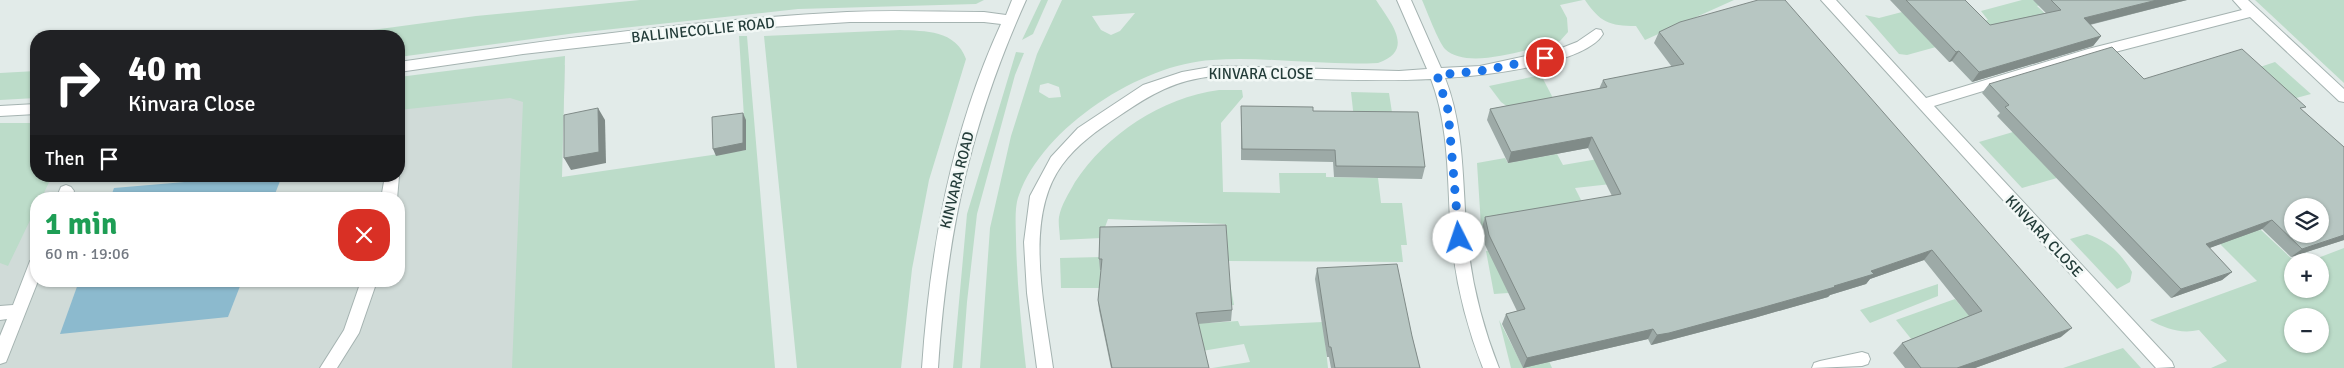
<!DOCTYPE html>
<meta charset="utf-8">
<style>
:root{--surface:#fff;--page:#f6f6f7;--text:#1f2937;--muted:#747a83}
body{margin:0;font-family:Signika,sans-serif;background:var(--page);color:var(--text);height:100vh;display:flex;flex-direction:column;font-size:19px;white-space:nowrap}
*{box-sizing:border-box;margin:0}
p{font-size:16px;color:var(--muted)}
.icon{flex:none;width:28px;height:28px;fill:none;stroke:currentColor;stroke-width:2;stroke-linecap:round;stroke-linejoin:round}
.map{position:relative;flex:1;overflow:hidden}
.sheet{position:absolute;left:30px;top:192px;width:375px;height:95px;display:flex;flex-direction:column;background:var(--surface);border-radius:20px;box-shadow:0 1px 4px #0004}
.sheet>*{flex:none}
.top-card{position:absolute;left:30px;top:30px;width:375px;height:152px;border-radius:20px;box-shadow:0 1px 4px #0004;background:#202124;color:#fff;overflow:hidden}
.buttons{position:absolute;left:2284px;top:198px;display:grid;gap:10px}
.buttons a{display:grid;place-items:center;width:45px;height:45px;border-radius:50%;background:var(--surface);box-shadow:0 1px 4px #0004;font-size:25px}
.pin{position:absolute;display:grid;place-items:center;width:42px;height:42px;color:#fff;margin:-21px;border:2px solid #fff;border-radius:50%;box-shadow:0 1px 5px #0007}
.me{position:absolute;width:55px;margin:-28px;rotate:356deg;stroke-linejoin:round;filter:drop-shadow(0 0 4px #0008)}
.turn{display:flex;align-items:center;gap:18px;height:105px;padding:0 15px;font-size:22px}
.turn .icon{width:65px;height:65px;stroke-width:2.5}
.turn b{display:block;font-size:35px;line-height:42px}
.then{display:flex;align-items:center;height:48px;padding:0 15px;background:#0003;gap:10px;font-size:19px}
.round{display:grid;place-items:center;flex:none;width:52px;height:52px;border-radius:20px;background:var(--page)}
.summary{display:flex;align-items:center;justify-content:space-between;height:85px;padding:0 15px}
h1{font-size:30px;font-weight:700;line-height:38px;color:#1e9e55}
.map>svg:first-child{display:block}
.built{fill:#d0dbd8;fill-rule:evenodd}
.green{fill:#bcdcc9;fill-rule:evenodd}
.water{fill:#8cbace}
.lines{fill:none;stroke-linecap:round;stroke-linejoin:round}
.minor-casing{stroke:#a5b3b1;stroke-width:2}
.minor{fill:#fff;fill-rule:evenodd}
.wall{fill:#9daaa7}
.shaded-wall{fill:#808b88}
.building{fill:#b7c6c2;stroke:#808b88;fill-rule:evenodd}
.route{stroke:#1a73e8;stroke-width:9;stroke-dasharray:0 16.2}
.labels{text-anchor:middle;dominant-baseline:central;stroke-width:5;stroke-linejoin:round;paint-order:stroke}
.street-label{font-size:15px;fill:#233c39;stroke:#f2f8f6}
</style>
<div class="map">
<svg width="2344" height="368" viewBox="0 0 2344 368">
<rect width="100%" height="100%" fill="#e2ebe9"/>
<!-- built -->
<path class="built" d="M565,65l-9,303h-556v-235l36,43h363v-89zM36,199h363v82h-363z"/>
<!-- green -->
<g class="green">
<polygon points="640,0 984,0 976,4 798,9 576,33 399,57 399,36 328,36 476,16"/>
<polygon points="1041,0 1048,0 1033,34 1022,40"/>
<path d="M1062,0h314c14,22 40,50 2,63 -55,3 -112,-7 -166,-3 -71,4 -169,67 -193,135 -5,12 -3,31 -3,45 1,43 5,85 10,128h-46l10,-140 21,-92 26,-82zM1135,13l-15,18 -9,4 -10,-5 -9,-14zM1048,83l11,4 2,10 -12,1 -10,-6 1,-7z"/>
<path d="M1422,0h161l-23,5 7,13 1,14 -8,9 -11,4c-27,5 -82,25 -104,4 -7,-8 -18,-38 -23,-49z"/>
<path d="M1585,0h149l-89,40 -9,-14c-27,0 -36,-4 -51,-26z"/>
<polygon points="2022,0 2060,0 2037,6 2070,37 1979,31 1972,24 1988,20 1981,11"/>
<polygon points="2255,0 2344,0 2344,83"/>
<polygon points="1902,12 1936,47 1907,55 1899,54 1865,15 1879,18"/>
<path d="M900,30c25,1 56,0 66,29l-37,121 -17,89 -11,99h-104l-33,-332z"/>
<polygon points="739,36 747,36 775,368 512,368 523,102 510,98 399,110 399,77 565,56 562,177 746,150"/>
<polygon points="1016,52 1024,53 1015,75 977,214 967,302 962,368 953,368 967,214"/>
<polygon points="2275,62 2311,94 2281,102 2248,71"/>
<polygon points="36,71 36,98 0,100 0,73"/>
<polygon points="1541,75 1555,102 1512,110 1501,102 1489,86"/>
<path d="M1219,90h23l1,7 -22,26 2,69 57,1 -1,-20h47v4l52,1 3,25h21l5,42h-6l2,17 -176,-1 -2,-37 -117,-5 -7,19 -41,2c0,-7 -2,-16 -1,-23 2,-12 10,-24 16,-35 32,-48 86,-84 144,-92z"/>
<polygon points="1351,92 1389,93 1393,119 1354,119"/>
<polygon points="0,123 36,123 36,176 52,176 41,199 36,199 36,208 8,266 0,263"/>
<polygon points="2013,132 2057,178 2022,188 1979,142"/>
<polygon points="1557,154 1563,165 1598,159 1611,184 1575,188 1586,210 1508,293 1494,294 1486,251 1506,248 1499,224 1481,226 1477,163 1505,158 1508,163"/>
<path d="M2261,230l33,31h-2v28h28v-28h-10l34,-13v120h-133l16,-7 -28,-31c-18,4 -33,-1 -49,-10l107,-39 -44,-44zM2292,316h28v28h-28z"/>
<path d="M2087,234c22,8 33,18 45,38l-2,10 -13,7 -47,-50z"/>
<polygon points="1101,257 1100,288 1061,288 1060,258"/>
<polygon points="1227,267 1234,305 1206,307 1209,323 1238,321 1240,326 1323,322 1328,368 1212,368 1250,362 1244,344 1202,351 1187,284"/>
<polygon points="1938,284 1938,296 1870,323 1860,310"/>
<polygon points="1955,299 1977,325 1916,345 1896,320"/>
<polygon points="1499,320 1523,367 1549,361 1552,368 1511,368"/>
<polygon points="2123,348 2141,368 2063,368"/>
</g>
<!-- water -->
<g class="water">
<polygon points="255,176 282,176 273,199 110,199 114,188"/>
<polygon points="79,281 242,281 228,317 60,334"/>
</g>
<g class="lines">
<defs>
<g id="minor">
<path d="M1012,0h14c-56,125 -79,232 -88,368h-16c8,-119 29,-235 79,-344l-17,-2h-134l-96,6 -231,26 -124,18v-10c149,-22 298,-42 448,-50 46,-2 92,0 137,0l22,3z"/>
<path d="M1397,0h14l30,68 39,-2 79,-17 18,-7 19,-13 5,1 2,4c-18,31 -124,42 -158,44 20,51 17,105 22,158 4,45 15,89 32,132h-16c-17,-43 -28,-88 -32,-134 -4,-52 -1,-105 -20,-155 -51,3 -103,0 -155,-1 -20,-1 -41,-3 -61,-2 -40,4 -64,18 -96,40 -21,14 -42,28 -57,49 -39,53 -17,143 -9,203h-16l-10,-75 -3,-51 6,-46 21,-39 27,-29 65,-43 39,-13 34,-6 183,5 28,-2z"/>
<polygon points="1821,0 1836,0 1926,98 2088,49 2242,10 2233,0 2248,0 2344,89 2344,102 2339,101 2250,17 2088,59 1934,106 2172,362 2174,367 2156,368"/>
<polygon points="36,104 36,114 0,116 0,106"/>
<polygon points="399,175 399,176 397,199 381,199 385,176"/>
<polygon points="66,185 71,187 74,191 71,199 56,199 61,187"/>
<polygon points="36,260 38,281 8,357 6,362 0,364 0,336 7,319 0,320 0,306 13,305 30,261"/>
<polygon points="361,281 377,281 359,333 337,368 320,368 344,330"/>
<polygon points="1862,352 1868,354 1870,359 1868,364 1862,366 1812,368 1814,363 1820,361"/>
</g>
</defs>
<!-- minor casing -->
<use href="#minor" class="minor-casing"/>
<!-- minor -->
<use href="#minor" class="minor"/>
</g>
<!-- wall -->
<g class="wall">
<polygon points="1890,0 1965,0 1990,25 2046,13 2033,0 2187,0 2090,25 2101,36 2093,46 1972,82 1952,61 1949,62"/>
<polygon points="1659,32 2061,337 1975,368 1905,368 1893,353 1902,343 1969,316 1924,260 1870,279 1866,284 1830,295 1828,297 1754,318 1663,342 1651,345 1648,339 1523,368 1502,324 1506,314 1517,311 1485,245 1482,227 1485,217 1612,196 1588,148 1508,163 1487,120 1490,109 1599,89 1603,80 1672,67 1654,43"/>
<polygon points="2144,79 2302,110 2344,147 2344,240 2291,257 2262,229 2209,248 2232,272 2222,280 2171,298 1997,116 2000,113 1982,93 1989,84"/>
<polygon points="1241,106 1313,111 1425,167 1422,179 1334,177 1333,162 1241,160"/>
<polygon points="1100,227 1232,310 1231,321 1198,324 1209,368 1111,368 1099,310 1098,300 1101,270 1100,270 1099,259"/>
<polygon points="1317,268 1412,336 1420,368 1331,368 1329,357 1327,357 1315,279"/>
</g>
<!-- shaded-wall -->
<g class="shaded-wall">
<polygon points="2157,0 2187,0 2076,28 2084,18"/>
<polygon points="2101,36 2093,46 1972,82 1979,72"/>
<polygon points="1959,51 1952,61 1949,62 1956,52"/>
<polygon points="598,108 605,120 606,163 571,170 564,158"/>
<polygon points="743,113 746,120 746,150 716,156 713,149"/>
<polygon points="1592,137 1588,148 1508,163 1511,152"/>
<polygon points="2272,220 2262,229 2196,253 2206,244"/>
<polygon points="2344,235 2344,240 2291,257 2302,249"/>
<polygon points="1932,250 1924,260 1870,279 1866,284 1830,295 1828,297 1754,318 1651,345 1657,335 1834,286 1871,271"/>
<polygon points="2232,272 2222,280 2171,298 2181,289"/>
<polygon points="2072,328 2061,337 1975,368 1957,368"/>
<polygon points="1653,329 1648,339 1523,368 1527,358"/>
</g>
<!-- building -->
<g class="building">
<polygon points="1758,0 1785,0 2072,328 1957,368 1921,368 1902,343 1982,311 1932,250 1871,271 1874,274 1834,286 1835,287 1761,308 1669,333 1657,335 1653,329 1527,358 1506,314 1525,309 1489,235 1485,217 1621,194 1592,137 1511,152 1490,109 1607,87 1603,80 1684,64 1659,32 1680,22"/>
<polygon points="1906,0 1965,0 1990,25 2061,10 2051,0 2157,0 2084,18 2101,36 1979,72 1959,51 1956,52"/>
<path d="M2112,47l32,32 98,-30 64,58 -6,1 44,39v88l-42,14 -30,-29 -66,24 26,28 -51,17 -176,-182 4,-2 -20,-21zM2292,206h28v28h-28z"/>
<polygon points="1241,106 1313,107 1313,111 1418,112 1425,167 1336,166 1335,150 1242,149"/>
<polygon points="598,108 599,152 564,158 564,115"/>
<polygon points="743,113 743,143 713,149 712,117"/>
<polygon points="1226,225 1232,310 1196,313 1209,368 1112,368 1098,300 1102,259 1099,259 1100,227"/>
<polygon points="1397,264 1412,336 1420,368 1335,368 1331,347 1329,347 1317,268"/>
</g>
<g class="lines">
<!-- route -->
<polyline class="route" points="1459,238 1448,110 1437,75 1480,71 1545,58"/>
</g>
<g class="labels">
<!-- street labels -->
<g class="street-label">
<text transform="translate(703 30) rotate(-6)">BALLINECOLLIE ROAD</text>
<text x="1261" y="74">KINVARA CLOSE</text>
<text transform="translate(957 180) rotate(-76)">KINVARA ROAD</text>
<text transform="translate(2044 236) rotate(47)">KINVARA CLOSE</text>
</g>
</g>
</svg>
<div class="buttons">
<a><svg class="icon" aria-label="layers" viewBox="0 0 24 24"><path d="M12 4l9 5-9 5-9-5zM3 14l9 5 9-5"/></svg></a>
<a>+</a>
<a>−</a>
</div>
<div class="pin" style="left:1545px;top:58px;background:#d93025"><svg class="icon" aria-label="arrive" viewBox="0 0 24 24"><path d="M6 21V4h12l-3 4 3 4H6"/></svg></div>
<svg class="me" style="left:1459px;top:238px" viewBox="-20 -20 40 40"><circle r="19" fill="#fff"/><path d="M0-13L10 11 0 6-10 11z" fill="#1a73e8"/></svg>
<div class="top-card">
<div class="turn"><svg class="icon" aria-label="right" viewBox="0 0 24 24"><path d="M7 20v-9h11M14 6l5 5-5 5"/></svg><div><b>40 m</b>Kinvara Close</div></div>
<div class="then">Then<svg class="icon" aria-label="arrive" viewBox="0 0 24 24"><path d="M6 21V4h12l-3 4 3 4H6"/></svg></div>
</div>
<section class="sheet">
<div class="summary"><div><h1>1 min</h1><p>60 m · 19:06</p></div><a class="round" style="background:#d93025;color:#fff"><svg class="icon" aria-label="close" viewBox="0 0 24 24"><path d="M6 6l12 12M18 6L6 18"/></svg></a></div>
</section>
</div>
